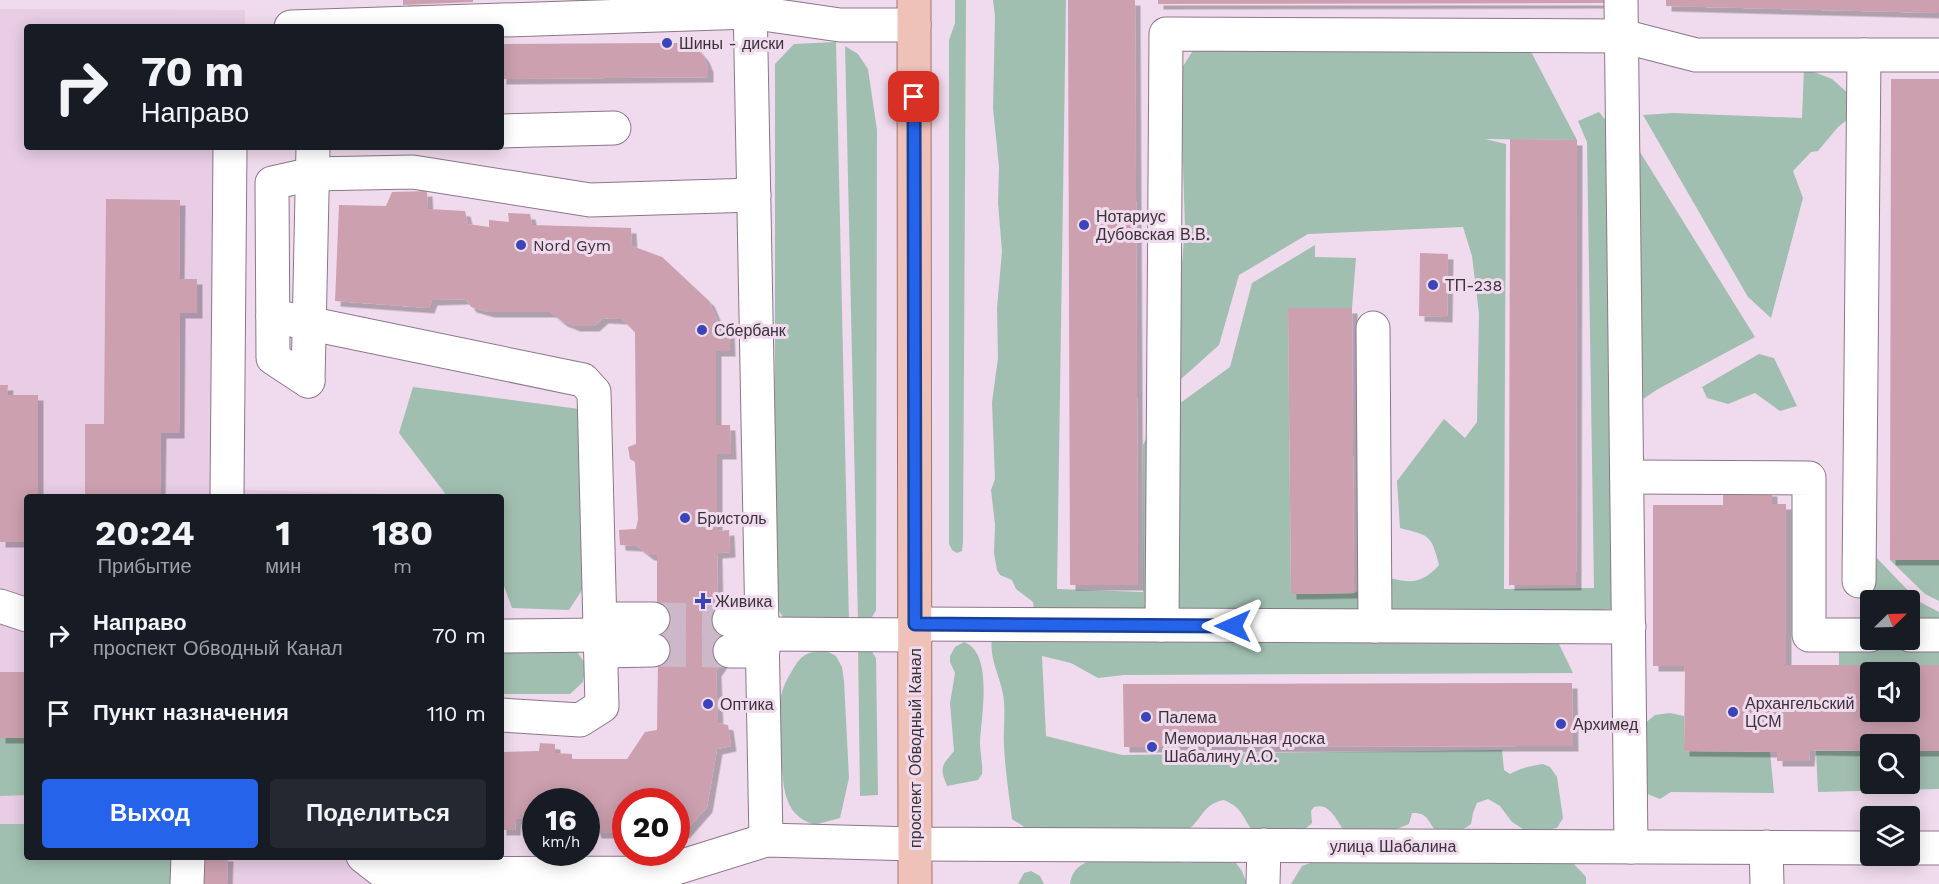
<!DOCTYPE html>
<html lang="ru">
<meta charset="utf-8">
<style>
:root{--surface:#171b24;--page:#242831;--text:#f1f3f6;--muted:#9ea1a6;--accent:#2563eb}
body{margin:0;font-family:"Work Sans",sans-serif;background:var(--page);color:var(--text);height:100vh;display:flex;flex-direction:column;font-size:22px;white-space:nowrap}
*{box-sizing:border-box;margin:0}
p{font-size:20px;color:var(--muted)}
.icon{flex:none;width:33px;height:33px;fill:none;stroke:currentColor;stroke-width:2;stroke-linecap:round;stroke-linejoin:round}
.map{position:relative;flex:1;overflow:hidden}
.side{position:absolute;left:24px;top:494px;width:480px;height:366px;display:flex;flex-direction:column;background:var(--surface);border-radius:6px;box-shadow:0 3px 15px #0003}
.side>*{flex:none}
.top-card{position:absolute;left:24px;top:24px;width:480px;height:126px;border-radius:6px;box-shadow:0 3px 15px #0003;background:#171b24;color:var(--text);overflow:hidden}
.needle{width:39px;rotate:67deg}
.controls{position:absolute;left:1860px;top:590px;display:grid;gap:12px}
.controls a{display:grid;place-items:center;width:60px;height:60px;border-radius:6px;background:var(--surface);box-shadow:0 3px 15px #0003;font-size:30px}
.speed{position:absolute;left:522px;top:788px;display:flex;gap:12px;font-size:30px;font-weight:700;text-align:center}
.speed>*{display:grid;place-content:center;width:78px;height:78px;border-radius:50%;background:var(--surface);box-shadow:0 3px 15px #0003;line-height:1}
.speed small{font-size:15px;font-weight:400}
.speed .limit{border:9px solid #d22;background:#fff;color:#111}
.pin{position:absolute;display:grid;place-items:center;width:51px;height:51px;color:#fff;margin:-26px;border-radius:12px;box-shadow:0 3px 9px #0006}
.me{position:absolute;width:66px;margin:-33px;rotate:270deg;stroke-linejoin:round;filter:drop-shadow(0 0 4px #0008)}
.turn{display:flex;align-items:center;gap:21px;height:126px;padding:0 18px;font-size:27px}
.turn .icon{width:78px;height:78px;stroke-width:2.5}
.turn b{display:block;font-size:42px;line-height:51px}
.eta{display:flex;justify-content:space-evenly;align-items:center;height:102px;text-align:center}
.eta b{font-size:36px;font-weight:700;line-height:42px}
.primary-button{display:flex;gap:12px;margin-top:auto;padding:12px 18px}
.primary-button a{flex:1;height:69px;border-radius:6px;background:var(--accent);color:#fff;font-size:24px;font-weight:700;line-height:69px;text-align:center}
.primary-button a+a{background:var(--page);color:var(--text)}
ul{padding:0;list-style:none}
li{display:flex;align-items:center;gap:18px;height:78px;padding:0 18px}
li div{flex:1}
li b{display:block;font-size:22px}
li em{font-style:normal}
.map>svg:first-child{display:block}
.built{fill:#e8cde5}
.green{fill:#a1bfb0}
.building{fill:#cca0af;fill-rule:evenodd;filter:url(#shadow)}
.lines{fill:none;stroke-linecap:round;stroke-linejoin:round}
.minor-tunnel{stroke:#ccb8c9;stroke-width:33;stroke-dasharray:33 16;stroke-linecap:butt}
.minor-casing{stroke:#8b7789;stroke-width:35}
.major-casing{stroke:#a8756e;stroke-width:35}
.minor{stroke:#fff;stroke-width:33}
.major{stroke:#eec2b9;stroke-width:33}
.route-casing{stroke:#184099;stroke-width:15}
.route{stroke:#2563eb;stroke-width:10}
.poi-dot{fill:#3b44b8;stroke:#f0daed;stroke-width:2}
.labels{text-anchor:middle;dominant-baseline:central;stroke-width:6;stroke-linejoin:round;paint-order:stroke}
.poi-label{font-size:16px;fill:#3a3239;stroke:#f0daed;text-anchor:start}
.street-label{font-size:16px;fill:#3a3239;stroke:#f0daed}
</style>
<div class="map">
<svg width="1939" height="884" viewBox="0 0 1939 884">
<defs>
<filter id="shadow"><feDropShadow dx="5.5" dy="5.5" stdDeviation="0" flood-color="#0004"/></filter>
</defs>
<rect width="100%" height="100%" fill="#f0daed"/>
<!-- built -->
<polygon class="built" points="0,9 245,10 245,27 27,27 27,147 244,147 244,490 387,494 387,496 27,496 27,856 386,857 386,884 0,884"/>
<!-- green -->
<g class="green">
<polygon points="955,0 966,0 963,542 962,551 957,553 952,550 949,544 949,40 955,23"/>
<path d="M993,0h73l-9,589 86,3v-147l11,-23 76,-55 22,-84 63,-38v12l41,1 -4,50 -64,1 3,285 63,-1 31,-16c25,6 36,8 54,-12 -8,-31 -9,-29 -39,-37l-3,-47 47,-62 21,19 12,-16 2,-108 -7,-58 -9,-29 -155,7 -69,41 -20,70 -48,43 14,-160 -5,-157 14,-22 334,-3 49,94 -92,-1 21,5 -2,445 90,-1 -7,-446 -9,-21 21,-9 10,12 5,485 -56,4 -19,22 20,9 14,29 -449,2 -26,3 -27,-15 -29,-7 4,80 76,19 380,-5 2,20 6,4c10,-6 21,-8 33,-10l7,3 7,10 6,41 -6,10 -18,4 -16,-3 -11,-7 -12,-16 -12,-7 -11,4 -4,10 -2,11c-10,9 -22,7 -35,7 -8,-9 -8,-19 -24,-18l-3,11 -17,7 -44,5c-11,-12 -16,-34 -34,-29l-3,4 1,12 -9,8 -48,2c-14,-15 -10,-24 -31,-33 -21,4 -21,18 -36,30h-159l-17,-11c-3,-25 -7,-49 -8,-74 -1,-16 2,-35 -1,-51 -4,-21 -14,-35 -11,-58l42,-27 -1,-7 -17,-13 -4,-9 -12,-5 -3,-5 -3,-17 1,-29 -4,-34 4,-11 -3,-77 6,-44 -1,-50 5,-57 -4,-48 1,-36 -6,-59 2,-92z"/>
<polygon points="836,42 849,622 789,626 775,605 775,64 794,44"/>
<polygon points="845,46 858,54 868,69 877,130 876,610 871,619 858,622"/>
<polygon points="1804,68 1832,79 1849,94 1851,117 1838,127 1818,151 1811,152 1793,171 1803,198 1771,318 1748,297 1643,115 1673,113 1802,118"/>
<polygon points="1635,144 1755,337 1658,389 1631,407"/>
<polygon points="1759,354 1774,358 1797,406 1780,411 1755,393 1728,404 1707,398 1702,387"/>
<polygon points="413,387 579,409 582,590 569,610 512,608 501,578 501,496 447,496 399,433"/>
<polygon points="1872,553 1918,601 1939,612 1939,629 1910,630 1910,600 1872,600 1867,590"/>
<polygon points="1890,560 1939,560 1939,601 1925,594"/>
<path d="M964,642c30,11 17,75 16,100 0,11 3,21 2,32l-4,6 -31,6c-8,-20 -5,-20 7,-35l-4,-48 5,-30 -5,-11v-6l5,-9z"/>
<polygon points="858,645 869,647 876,658 878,795 860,796"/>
<polygon points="1839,646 1939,647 1939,665 1839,665"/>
<polygon points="501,647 574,647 586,665 583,682 570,694 501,694"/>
<path d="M825,650l11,6 6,11 2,14 5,97 -9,40 -26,7c-6,-3 -14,-6 -19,-12 -13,-15 -12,-39 -14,-58 -3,-31 -7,-57 11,-84 9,-16 14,-19 33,-21z"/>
<polygon points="1670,713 1684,716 1684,751 1770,752 1774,793 1671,792 1660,799 1645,793 1639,728 1655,715"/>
<polygon points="0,738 27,738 27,795 0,796"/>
<polygon points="1816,751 1870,751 1870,783 1910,783 1910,751 1939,751 1939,789 1818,792"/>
<polygon points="0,824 27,824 27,856 178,857 178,884 0,884"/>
<path d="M1096,858l63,1 26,4 42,-3 9,3 6,8 5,13h-177c3,-17 12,-20 26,-26z"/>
<polygon points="1318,860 1573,863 1586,877 1586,884 1291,884 1302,866"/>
<polygon points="1031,871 1040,876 1044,884 1018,884 1024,873"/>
</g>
<!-- building -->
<g class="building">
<polygon points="403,0 473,0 473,2 403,5"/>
<polygon points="1068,0 1135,0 1138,585 1070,585"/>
<polygon points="1158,0 1605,0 1605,3 1158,4"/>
<polygon points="1666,0 1939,0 1939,13 1666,6"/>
<polygon points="667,43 687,43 696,47 704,57 708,67 708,77 501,79 501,44"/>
<polygon points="1891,79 1939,79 1939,560 1890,560"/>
<polygon points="1510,139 1577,140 1576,585 1509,585"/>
<polygon points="427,191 428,209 465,211 468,224 489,227 489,220 509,222 508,213 530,214 532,225 631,228 632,246 662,257 709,301 718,322 729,326 730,351 716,351 716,425 730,425 731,454 717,454 717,531 729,530 730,552 717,553 718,606 729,620 730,651 716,671 718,723 728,725 731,746 717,749 707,807 684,833 676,833 676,801 626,801 626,833 596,833 592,817 586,817 586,801 536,801 536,818 516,819 515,830 501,830 501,752 539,751 540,743 555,744 555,753 572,754 572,759 627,759 645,732 657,730 658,659 653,650 657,612 657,555 649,555 637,546 620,545 619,530 636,529 638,519 635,462 630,459 628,447 636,444 635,332 622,319 603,318 594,326 575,326 562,321 551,312 489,312 471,307 466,299 432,300 429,308 335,301 339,205 386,206 392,192"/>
<polygon points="106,199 180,200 179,279 197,279 197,313 180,313 179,433 161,433 160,496 85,496 85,424 104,424"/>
<polygon points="1420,253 1448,254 1447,317 1419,316"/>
<polygon points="1288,308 1352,308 1354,593 1291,594"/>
<polygon points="0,385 8,385 7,395 38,395 38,496 27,496 27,542 0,542"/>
<path d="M1723,491h49v13h14v161h153v86h-29v-7h-40v7l-60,-1 -1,11h-32v-9l-93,-1 1,-85h-32v-161h70zM1870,672h40v39h-40z"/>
<rect x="0" y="672" width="27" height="66"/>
<polygon points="1572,683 1573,746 1124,747 1123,684"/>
<polygon points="199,856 228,856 227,884 198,884"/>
</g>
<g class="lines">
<!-- minor-tunnel -->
<g class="minor-tunnel">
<polyline points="653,619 729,620"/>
<polyline points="653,650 730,651"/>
</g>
<defs>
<g id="minor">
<polyline points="750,0 766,840"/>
<polyline points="1621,0 1631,847"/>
<polyline points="291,27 750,12 840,25 914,25"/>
<polyline points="501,131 614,128"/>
<polyline points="273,316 583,380 594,392 602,706 580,720 501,715"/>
<polyline points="1373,328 1375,626"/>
<polyline points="308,381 273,358 272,183 312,174 413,172 590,200 754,195"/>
<polyline points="308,381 313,147"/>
<polyline points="1627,477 1809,478 1809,635 1870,635"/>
<polyline points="227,496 230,147"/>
<polyline points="1859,581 1864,55"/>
<polyline points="0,606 27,615"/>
<polyline points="600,619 653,619"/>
<polyline points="729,620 762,620"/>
<polyline points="915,624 1629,627"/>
<polyline points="1162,625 1166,34 1622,36 1696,55 1939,55"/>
<polyline points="762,634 916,635"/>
<polyline points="1910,635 1939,635"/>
<polyline points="501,636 601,635"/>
<polyline points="601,651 653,650"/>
<polyline points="730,651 763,651"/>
<polyline points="1766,847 1767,884"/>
<polyline points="1910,848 1939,848"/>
<polyline points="363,856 386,874 416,874 660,873 766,840 915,844 1870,848"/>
<polyline points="187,884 188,856"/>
<polyline points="1263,884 1264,845"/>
</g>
<polyline id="major" points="914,0 915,884"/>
</defs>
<!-- minor casing -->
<use href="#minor" class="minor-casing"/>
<!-- major casing -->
<use href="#major" class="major-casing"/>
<!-- minor -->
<use href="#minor" class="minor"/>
<!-- major -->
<use href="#major" class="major"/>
</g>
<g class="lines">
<defs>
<polyline id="route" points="914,97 915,624 1233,626"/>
</defs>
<!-- route casing -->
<use href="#route" class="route-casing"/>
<!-- route -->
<use href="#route" class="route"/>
</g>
<!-- markers -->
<g class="poi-dot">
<circle cx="667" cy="43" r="6"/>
<circle cx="1084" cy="225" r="6"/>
<circle cx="521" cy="245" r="6"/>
<circle cx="1433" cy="285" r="6"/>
<circle cx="702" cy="330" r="6"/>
<circle cx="685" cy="518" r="6"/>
<path d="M700 592h6v6h6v6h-6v6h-6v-6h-6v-6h6z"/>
<circle cx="708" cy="704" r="6"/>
<circle cx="1733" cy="712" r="6"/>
<circle cx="1146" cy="717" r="6"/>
<circle cx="1561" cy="724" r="6"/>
<circle cx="1152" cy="747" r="6"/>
</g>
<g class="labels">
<!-- poi labels -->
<g class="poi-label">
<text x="679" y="43">Шины - диски</text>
<text x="1096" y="216">Нотариус<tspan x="1096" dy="18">Дубовская В.В.</tspan></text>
<text x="533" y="245">Nord Gym</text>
<text x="1445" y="285">ТП-238</text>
<text x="714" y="330">Сбербанк</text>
<text x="697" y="518">Бристоль</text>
<text x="715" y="601">Живика</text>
<text x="1745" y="703">Архангельский<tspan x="1745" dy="18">ЦСМ</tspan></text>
<text x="720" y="704">Оптика</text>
<text x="1158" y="717">Палема</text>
<text x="1573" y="724">Архимед</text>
<text x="1164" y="738">Мемориальная доска<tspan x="1164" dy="18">Шабалину А.О.</tspan></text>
</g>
<!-- street labels -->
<g class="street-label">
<text transform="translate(915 748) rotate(-90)">проспект Обводный Канал</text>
<text x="1393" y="846">улица Шабалина</text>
</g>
</g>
</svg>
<div class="controls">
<a><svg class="needle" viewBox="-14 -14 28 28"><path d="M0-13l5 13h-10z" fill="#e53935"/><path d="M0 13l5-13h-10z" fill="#9ea1a6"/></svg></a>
<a><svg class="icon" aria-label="sound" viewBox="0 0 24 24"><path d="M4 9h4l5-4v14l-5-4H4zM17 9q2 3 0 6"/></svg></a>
<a><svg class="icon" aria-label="search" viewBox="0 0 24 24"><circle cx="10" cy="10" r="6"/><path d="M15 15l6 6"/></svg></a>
<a><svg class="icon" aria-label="layers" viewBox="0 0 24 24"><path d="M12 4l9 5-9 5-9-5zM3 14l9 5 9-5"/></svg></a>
</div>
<div class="speed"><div>16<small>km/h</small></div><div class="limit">20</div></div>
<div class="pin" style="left:914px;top:97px;background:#d93025"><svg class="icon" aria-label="arrive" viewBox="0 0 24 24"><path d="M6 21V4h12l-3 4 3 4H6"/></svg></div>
<svg class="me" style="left:1233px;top:626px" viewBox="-20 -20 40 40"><path d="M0-17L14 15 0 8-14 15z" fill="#2563eb" stroke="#fff" stroke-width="4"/></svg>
<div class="top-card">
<div class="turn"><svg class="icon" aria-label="right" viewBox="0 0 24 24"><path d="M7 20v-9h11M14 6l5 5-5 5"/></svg><div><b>70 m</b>Направо</div></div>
</div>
<section class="side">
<div class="eta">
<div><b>20:24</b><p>Прибытие</p></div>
<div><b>1</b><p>мин</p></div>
<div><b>180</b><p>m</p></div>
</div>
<ul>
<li><svg class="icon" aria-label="right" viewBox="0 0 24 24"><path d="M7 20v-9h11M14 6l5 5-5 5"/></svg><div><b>Направо</b><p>проспект Обводный Канал</p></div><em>70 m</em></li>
<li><svg class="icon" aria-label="arrive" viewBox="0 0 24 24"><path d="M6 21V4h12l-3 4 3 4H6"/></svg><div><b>Пункт назначения</b></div><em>110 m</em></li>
</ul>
<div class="primary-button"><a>Выход</a><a>Поделиться</a></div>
</section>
</div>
